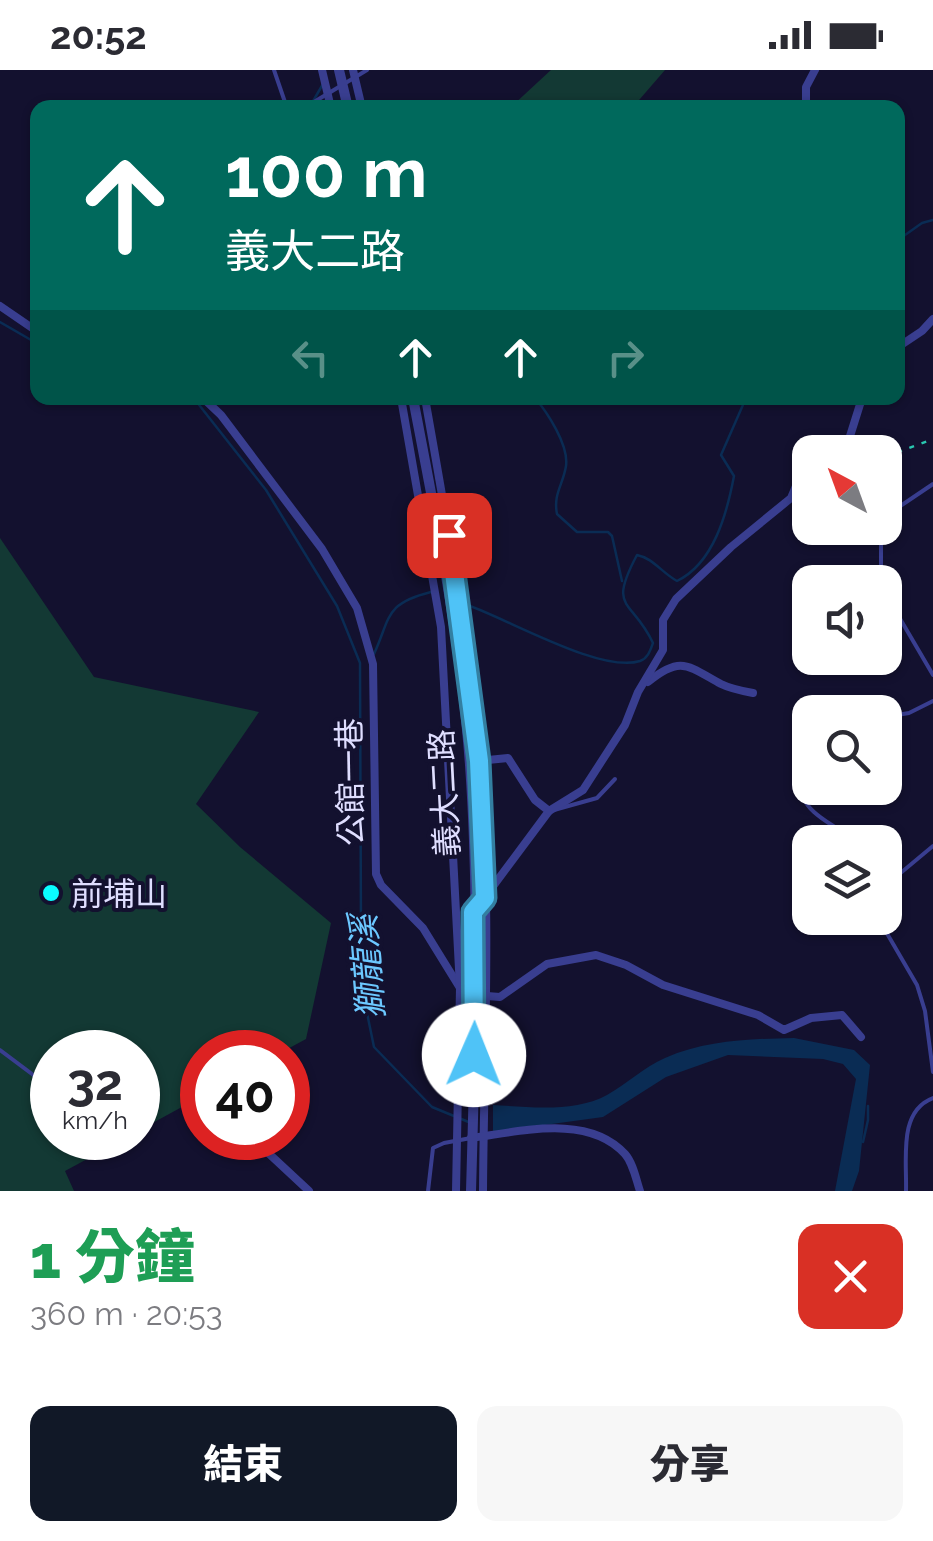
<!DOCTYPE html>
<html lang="zh-TW">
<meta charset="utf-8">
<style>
:root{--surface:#fff;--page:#f7f7f7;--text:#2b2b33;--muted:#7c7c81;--accent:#111827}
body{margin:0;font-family:Raleway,"Noto Sans TC",sans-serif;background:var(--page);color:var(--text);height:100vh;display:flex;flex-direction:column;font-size:38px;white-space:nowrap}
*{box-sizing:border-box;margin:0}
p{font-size:32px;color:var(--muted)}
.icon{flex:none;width:55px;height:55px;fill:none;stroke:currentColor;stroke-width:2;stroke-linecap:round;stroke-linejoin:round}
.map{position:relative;height:1121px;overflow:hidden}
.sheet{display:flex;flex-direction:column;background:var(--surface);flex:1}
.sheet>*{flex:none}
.top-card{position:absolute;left:30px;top:30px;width:875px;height:305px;border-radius:20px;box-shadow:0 2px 8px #0004;background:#00695c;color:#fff;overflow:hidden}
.needle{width:65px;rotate:319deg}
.fabs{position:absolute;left:792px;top:365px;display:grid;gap:20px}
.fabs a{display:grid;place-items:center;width:110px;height:110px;border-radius:20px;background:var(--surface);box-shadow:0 2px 8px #0004;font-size:50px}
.speed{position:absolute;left:30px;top:960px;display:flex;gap:20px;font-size:50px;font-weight:700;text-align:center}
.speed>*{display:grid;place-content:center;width:130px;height:130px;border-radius:50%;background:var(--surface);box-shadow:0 2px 8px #0004;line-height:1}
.speed small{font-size:25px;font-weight:400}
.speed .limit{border:15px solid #d22;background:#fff;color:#111}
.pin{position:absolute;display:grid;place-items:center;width:85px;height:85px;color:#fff;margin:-42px;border-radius:20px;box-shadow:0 5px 15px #0006}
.me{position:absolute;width:110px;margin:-55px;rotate:1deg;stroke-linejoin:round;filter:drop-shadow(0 0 8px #0008)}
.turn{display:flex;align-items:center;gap:35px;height:210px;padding:0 30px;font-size:45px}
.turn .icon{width:130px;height:130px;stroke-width:2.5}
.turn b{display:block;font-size:70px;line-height:85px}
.lanes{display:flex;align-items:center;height:95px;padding:0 30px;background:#0003;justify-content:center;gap:50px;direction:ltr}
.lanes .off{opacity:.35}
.round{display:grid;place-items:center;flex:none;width:105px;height:105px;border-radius:20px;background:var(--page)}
.head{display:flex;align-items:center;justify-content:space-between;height:170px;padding:0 30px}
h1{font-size:60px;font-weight:800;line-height:75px;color:#1e9e55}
.primary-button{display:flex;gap:20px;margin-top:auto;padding:20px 30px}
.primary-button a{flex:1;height:115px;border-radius:20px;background:var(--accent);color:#fff;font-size:40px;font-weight:800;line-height:115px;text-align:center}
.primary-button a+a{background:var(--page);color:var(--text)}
.status{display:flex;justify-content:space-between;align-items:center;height:70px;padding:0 50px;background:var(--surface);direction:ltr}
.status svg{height:28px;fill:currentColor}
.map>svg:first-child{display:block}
.green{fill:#133934}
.water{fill:#0a2c54}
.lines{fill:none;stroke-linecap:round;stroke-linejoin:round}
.stream{stroke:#0a2c54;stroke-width:2.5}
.path{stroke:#2ac7b0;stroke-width:2.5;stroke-dasharray:5 8;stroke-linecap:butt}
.service{stroke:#393e90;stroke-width:4}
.minor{stroke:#393e90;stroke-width:8}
.tertiary{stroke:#393e90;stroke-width:10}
.route-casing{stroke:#337fa1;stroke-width:25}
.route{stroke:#4fc3f7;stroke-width:18}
.poi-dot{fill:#0afcff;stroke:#13112f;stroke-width:4}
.labels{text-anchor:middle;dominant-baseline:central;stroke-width:8;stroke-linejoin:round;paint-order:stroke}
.street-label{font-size:32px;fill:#dfdeff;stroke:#13112f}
.poi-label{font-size:32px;fill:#dfdeff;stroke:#13112f;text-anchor:start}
.water-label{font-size:35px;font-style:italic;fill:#6cc8ff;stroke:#13112f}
</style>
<div class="status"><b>20:52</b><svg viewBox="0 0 49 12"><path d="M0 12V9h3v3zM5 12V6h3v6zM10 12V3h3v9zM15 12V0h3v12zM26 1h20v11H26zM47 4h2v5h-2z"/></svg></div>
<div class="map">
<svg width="933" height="1121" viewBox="0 0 933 1121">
<rect width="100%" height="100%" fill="#13112f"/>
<!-- green -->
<g class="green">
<polygon points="551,0 665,0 633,37 511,37"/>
<polygon points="0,468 94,607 259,642 196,734 240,777 331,853 306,969 282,982 202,982 202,1026 138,1061 138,982 52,982 52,1068 126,1068 65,1101 74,1121 0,1121"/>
</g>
<!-- water -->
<path class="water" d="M794,968l60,12 16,15 -11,106 -7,20h-17l21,-112 -13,-15 -20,-5 -95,-4 -62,22 -63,40 -110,15v-27c36,2 81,8 114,-10 20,-11 37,-28 58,-37 42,-18 84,-19 129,-20z"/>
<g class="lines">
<!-- stream -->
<g class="stream">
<polyline points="309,38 323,14"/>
<polyline points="898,170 922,153 933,150"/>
<polyline points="0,252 38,274"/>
<polyline points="189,328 196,331 266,420 337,536 360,593 361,861 367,943 374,977 432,1037 471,1053"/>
<path d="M535,328c12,14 34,47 31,68 -3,19 -13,28 -9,48l20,18h31l4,4 10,45"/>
<path d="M462,533c41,13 138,71 178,58 8,-3 10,-10 13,-18 -21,-45 -46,-32 -16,-88 16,3 25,18 40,26 37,-18 50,-68 57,-105l-13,-21 25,-57"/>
<path d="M374,584c17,-37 10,-50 57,-62"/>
<polyline points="863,1072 868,1050 868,1036"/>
</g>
<!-- path -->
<g class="path">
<polyline points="885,387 933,369"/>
<polyline points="885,421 889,425"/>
</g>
<!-- service -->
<g class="service">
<polyline points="274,0 287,38"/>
<polyline points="304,38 367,0"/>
<polyline points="885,451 893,441 933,414"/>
<polyline points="881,512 881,458"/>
<polyline points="885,523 933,605"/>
<polyline points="840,642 856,636 873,642"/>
<polyline points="885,647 909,643 933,631"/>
<path d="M810,666c-13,22 -18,56 4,76 13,12 28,17 39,30"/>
<polyline points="554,740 597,728 615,709"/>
<polyline points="885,816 933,776"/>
<polyline points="878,848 917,915 925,941 933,1002"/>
<polyline points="0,980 52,1019"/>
<polyline points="428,1121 433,1078 444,1073 471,1068"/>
<path d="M906,1121c1,-32 -8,-80 27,-93"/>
</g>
<!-- minor -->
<g class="minor">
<polyline points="322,0 331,38"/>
<polyline points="353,0 362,38"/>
<polyline points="806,38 806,17 815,0"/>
<polyline points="0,236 38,262"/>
<polyline points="898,277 922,261 933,249"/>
<polyline points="203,328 221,345 322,479 357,538 373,594 376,804 381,815 423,858 460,918 474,925 500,927 547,894 596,885 626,895 663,915 758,945 784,960 811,948 842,945 861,967"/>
<polyline points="401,328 441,557 460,918 456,1121"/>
<path d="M425,328c21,119 43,239 54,360 13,144 5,289 4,433"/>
<polyline points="845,382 862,328"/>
<path d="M648,612c33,-27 40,-16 73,2 10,5 21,7 32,9"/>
<polyline points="478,691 508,688 535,730 549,741 485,827"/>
<polyline points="549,741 583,720 625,655 638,622 663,580 663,550 676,529 731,477 791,428 801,404 810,400"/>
<polyline points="252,1068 309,1121"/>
<path d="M471,1068c48,-6 117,-25 154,16 8,9 11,25 15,37"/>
</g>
<!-- tertiary -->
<g class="tertiary">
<polyline points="339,0 348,38"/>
<path d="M413,328c23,121 48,243 57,367 10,140 5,286 1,426"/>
</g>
</g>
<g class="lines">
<defs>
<polyline id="route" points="449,465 479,691 485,828 473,842 474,985"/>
</defs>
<!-- route casing -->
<use href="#route" class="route-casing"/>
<!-- route -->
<use href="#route" class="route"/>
</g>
<!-- markers -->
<circle class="poi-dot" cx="51" cy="823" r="10"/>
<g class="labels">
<!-- street labels -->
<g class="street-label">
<text transform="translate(350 712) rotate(-91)">公館一巷</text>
<text transform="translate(444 723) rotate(-93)">義大二路</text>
</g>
<!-- poi labels -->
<g class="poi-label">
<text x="71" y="823">前埔山</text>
</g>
<!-- water labels -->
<g class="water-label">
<text transform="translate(367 897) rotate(-95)">獅龍溪</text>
</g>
</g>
</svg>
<div class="fabs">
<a><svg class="needle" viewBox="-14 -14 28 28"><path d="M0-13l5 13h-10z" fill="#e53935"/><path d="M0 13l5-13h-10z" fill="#7c7c81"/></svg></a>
<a><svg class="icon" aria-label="sound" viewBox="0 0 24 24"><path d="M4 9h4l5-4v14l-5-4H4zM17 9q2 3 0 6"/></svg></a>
<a><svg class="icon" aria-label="search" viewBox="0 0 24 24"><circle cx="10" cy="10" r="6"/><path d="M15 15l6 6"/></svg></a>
<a><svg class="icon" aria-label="layers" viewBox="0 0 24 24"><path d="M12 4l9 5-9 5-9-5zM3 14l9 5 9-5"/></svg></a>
</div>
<div class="speed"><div>32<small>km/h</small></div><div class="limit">40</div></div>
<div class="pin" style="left:449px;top:465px;background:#d93025"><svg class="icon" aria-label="arrive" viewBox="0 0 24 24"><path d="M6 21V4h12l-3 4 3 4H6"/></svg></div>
<svg class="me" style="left:474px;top:985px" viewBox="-20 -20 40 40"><circle r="19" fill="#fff"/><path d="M0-13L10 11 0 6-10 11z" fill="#4fc3f7"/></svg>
<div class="top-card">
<div class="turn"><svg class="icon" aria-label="ahead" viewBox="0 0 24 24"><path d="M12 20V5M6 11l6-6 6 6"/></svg><div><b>100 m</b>義大二路</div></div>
<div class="lanes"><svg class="icon off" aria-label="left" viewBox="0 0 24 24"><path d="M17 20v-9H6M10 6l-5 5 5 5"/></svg><svg class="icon" aria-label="ahead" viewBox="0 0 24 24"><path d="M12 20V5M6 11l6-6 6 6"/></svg><svg class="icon" aria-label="ahead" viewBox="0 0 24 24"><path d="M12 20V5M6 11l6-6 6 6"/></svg><svg class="icon off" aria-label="right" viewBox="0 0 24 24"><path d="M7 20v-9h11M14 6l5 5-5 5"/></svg></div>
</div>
</div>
<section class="sheet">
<div class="head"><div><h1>1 分鐘</h1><p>360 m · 20:53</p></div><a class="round" style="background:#d93025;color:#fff"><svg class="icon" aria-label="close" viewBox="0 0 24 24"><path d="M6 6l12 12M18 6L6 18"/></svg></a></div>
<div class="primary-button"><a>結束</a><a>分享</a></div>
</section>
